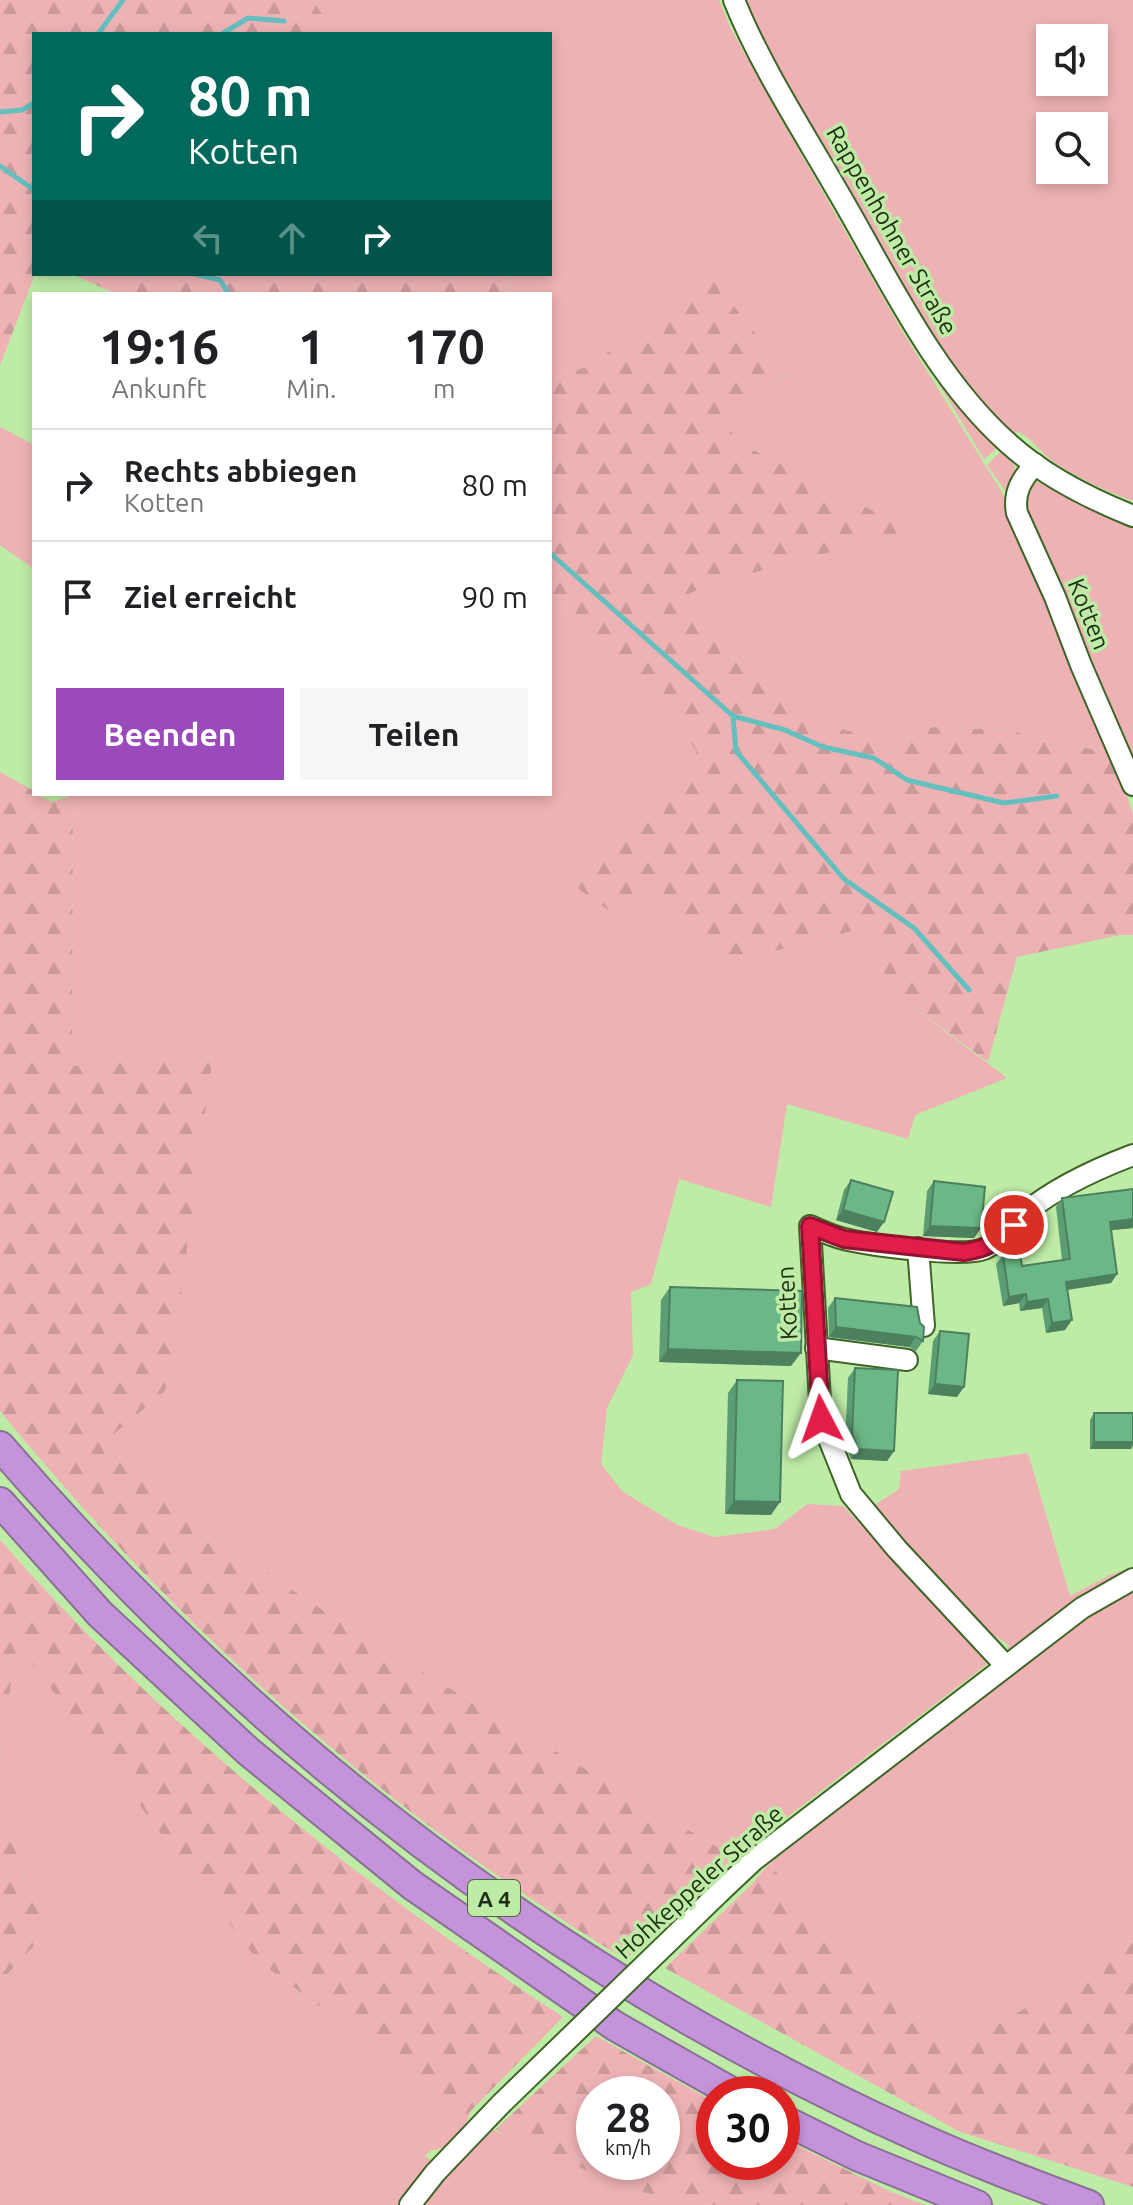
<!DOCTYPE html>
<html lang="de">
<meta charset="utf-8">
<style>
:root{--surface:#fff;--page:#f6f6f6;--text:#202124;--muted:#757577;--line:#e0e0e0;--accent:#9a4aba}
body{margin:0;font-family:Ubuntu,sans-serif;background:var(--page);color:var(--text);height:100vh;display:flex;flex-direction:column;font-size:30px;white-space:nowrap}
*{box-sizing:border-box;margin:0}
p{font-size:26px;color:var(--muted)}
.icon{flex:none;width:44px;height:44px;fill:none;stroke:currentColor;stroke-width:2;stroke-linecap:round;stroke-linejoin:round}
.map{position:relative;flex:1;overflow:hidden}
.sheet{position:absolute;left:32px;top:292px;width:520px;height:504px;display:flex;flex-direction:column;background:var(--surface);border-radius:0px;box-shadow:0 4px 12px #0003}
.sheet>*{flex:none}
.top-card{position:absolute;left:32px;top:32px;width:520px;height:244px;border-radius:0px;box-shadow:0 4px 12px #0003;background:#00695c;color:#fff;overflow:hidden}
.controls{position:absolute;left:1036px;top:24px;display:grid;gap:16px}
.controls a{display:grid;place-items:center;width:72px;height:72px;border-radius:0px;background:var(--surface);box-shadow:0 4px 12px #0003;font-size:40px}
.speed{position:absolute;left:576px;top:2076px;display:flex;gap:16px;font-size:40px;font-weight:700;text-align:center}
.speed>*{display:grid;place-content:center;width:104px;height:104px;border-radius:50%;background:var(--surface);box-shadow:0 4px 12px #0003;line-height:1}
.speed small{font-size:20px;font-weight:400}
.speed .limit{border:12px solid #d22;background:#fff;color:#111}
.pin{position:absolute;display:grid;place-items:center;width:68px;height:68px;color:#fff;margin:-34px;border:4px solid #fff;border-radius:50%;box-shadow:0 2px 8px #0007}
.me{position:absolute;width:88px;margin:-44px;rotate:356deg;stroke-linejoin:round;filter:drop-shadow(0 0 6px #0008)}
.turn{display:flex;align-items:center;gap:28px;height:168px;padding:0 24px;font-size:36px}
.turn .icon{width:104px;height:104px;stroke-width:2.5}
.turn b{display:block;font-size:56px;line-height:68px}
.lanes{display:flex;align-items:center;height:76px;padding:0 24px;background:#0003;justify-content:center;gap:40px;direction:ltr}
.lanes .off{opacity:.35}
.eta{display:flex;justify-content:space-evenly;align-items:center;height:136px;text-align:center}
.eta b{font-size:48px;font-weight:600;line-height:56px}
.primary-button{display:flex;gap:16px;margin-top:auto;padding:16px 24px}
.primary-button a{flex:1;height:92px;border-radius:0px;background:var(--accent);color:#fff;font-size:32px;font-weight:600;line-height:92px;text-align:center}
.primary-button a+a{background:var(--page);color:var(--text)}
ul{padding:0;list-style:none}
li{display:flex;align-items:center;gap:24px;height:112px;padding:0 24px;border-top:2px solid var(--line)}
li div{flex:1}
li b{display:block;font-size:30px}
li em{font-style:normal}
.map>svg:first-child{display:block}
.grass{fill:#eeb2b5;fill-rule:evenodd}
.forest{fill:url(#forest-firs);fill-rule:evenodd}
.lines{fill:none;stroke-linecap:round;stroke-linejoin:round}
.stream{stroke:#64bfbf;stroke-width:5}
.minor-casing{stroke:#3e6525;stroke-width:24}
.highway-casing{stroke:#8b7095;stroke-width:32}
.minor{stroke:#fff;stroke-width:20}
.highway{stroke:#c593db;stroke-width:28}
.minor-bridge-casing{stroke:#3e6525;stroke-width:24;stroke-linecap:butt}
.minor-bridge{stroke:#fff;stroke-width:20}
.wall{fill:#5d9d74}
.shaded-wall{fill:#4c805e}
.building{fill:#6cb787;stroke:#4c805e;stroke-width:2}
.route-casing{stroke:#92132f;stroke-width:20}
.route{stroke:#e11d48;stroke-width:14}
.labels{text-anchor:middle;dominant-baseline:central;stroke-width:7;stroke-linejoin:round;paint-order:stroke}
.shield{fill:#beeba6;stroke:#4e6740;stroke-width:2}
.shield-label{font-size:22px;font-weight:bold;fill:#1e2f14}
.street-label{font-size:24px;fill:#1e2f14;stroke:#beeba6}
</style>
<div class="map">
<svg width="1133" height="2205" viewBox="0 0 1133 2205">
<defs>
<pattern id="forest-firs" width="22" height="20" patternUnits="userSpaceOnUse" patternTransform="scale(2)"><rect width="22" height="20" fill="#eeb2b5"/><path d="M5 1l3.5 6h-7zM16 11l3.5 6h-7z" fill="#cc999b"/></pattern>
</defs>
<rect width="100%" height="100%" fill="#beeba6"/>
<!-- grass -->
<g class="grass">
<path d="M313,0h406l10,25 39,71 133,233 108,175 102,243 -11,3 -50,-7 -40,-13 -77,-3 -31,12 -53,-8 -17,-5 -62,-34 -83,-78 -5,-17 29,-13 184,-49 -8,-27 -10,6 -137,-71 -12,-15c9,-30 33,-40 59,-52l-79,-103 -117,92 -41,15v-86h-44l6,-6 -10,-14h48v-240h-215z"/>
<path d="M744,0h389v501c-28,-10 -57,-24 -82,-41 -11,-8 -22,-26 -34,-28l-6,4 -49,-54 -41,-62 -131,-231zM1050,38h44v44h-44zM1050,126h44v44h-44z"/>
<polygon points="909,334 1000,446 984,459"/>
<polygon points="0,427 34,445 34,569 0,545"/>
<path d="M1003,449c16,14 13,25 7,44h-3l-20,-28z"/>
<path d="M1036,482h7l90,41v243l-103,-243c-4,-15 -8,-31 6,-41z"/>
<polygon points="550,595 645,682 697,752 577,886 642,897 736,961 864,928 893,992 1007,1078 915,1115 908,1139 787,1104 771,1207 679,1179 651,1284 631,1292 633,1355 607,1408 601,1464 622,1491 677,1525 715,1537 775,1529 807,1504 843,1506 862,1526 877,1535 987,1655 986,1665 731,1860 717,1847 380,1647 280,1582 103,1443 213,1055 72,1067 73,795 550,794"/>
<path d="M1028,1453l42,143 40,-21 23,-8v3l-119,80 -6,-1 1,-4c-55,-34 -96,-89 -134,-140l24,-16 2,-18z"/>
<polygon points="1133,1588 1133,1943 962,2046 891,1999 769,1864 1085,1617"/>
<path d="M17,1643l240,317 109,81 67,58 8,19 15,7 14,-14c-2,17 -22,41 -40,39l-5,7 6,3 -34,45h-397v-223l46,-49 -46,-127v-52z"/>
<polygon points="491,2129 636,2191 712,2205 421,2205"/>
</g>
<!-- forest -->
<g class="forest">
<polygon points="0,0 313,0 335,34 34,34 35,274 0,365"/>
<path d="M708,273l80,102c-27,13 -51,23 -60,53l12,15 137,70 10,-5 9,3 3,10 -4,14 -184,49 -29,13 5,17 83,78 62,34 17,5 53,8 31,-12 77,3 40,13 50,7 11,-3 22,67v121h-13l-103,22 -29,105 -95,-70 -29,-64 -128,33 -94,-63 -20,22 -46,-33 121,-135 -52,-70 -95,-87v-215l41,-15z"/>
<polygon points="72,274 502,274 512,289 506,294 116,294"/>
<path d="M0,772l34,19v3l18,8 21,-7 -1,271 141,-12 -38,286 -10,51 -62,52 177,139 100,65 337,200 14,13 -105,100c-240,-147 -448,-331 -626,-549z"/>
<path d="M0,1540c164,187 356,342 563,477l-107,109 -15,-8 -8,-19 -67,-58 -109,-81 -240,-316 -17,110z"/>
<polygon points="0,1806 46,1933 0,1982"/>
<polygon points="769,1864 891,1999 962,2046 1133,1943 1133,2187 958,2131 665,1968 751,1885"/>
<path d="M596,2036l118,66v60h68v-24l107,53 36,14h-213l-76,-14 -129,-54 -11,-8zM594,2094h68v68h-68z"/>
</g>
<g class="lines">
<!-- stream -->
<g class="stream">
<polyline points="98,34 123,0"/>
<polyline points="222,34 248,18 284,21"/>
<polyline points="0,112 22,110 34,103"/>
<polyline points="0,166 34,190"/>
<polyline points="195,274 220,280 229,294"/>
<polyline points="550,553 733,716 736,751 844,879 914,928 969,990"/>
<polyline points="733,716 785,730 823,747 874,758 907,780 953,791 1004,803 1057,796"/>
</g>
<defs>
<g id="minor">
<path d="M734,0c26,65 69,131 104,192 50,85 95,184 170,251 36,33 80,55 125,73"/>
<path d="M1035,464c-13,15 -22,28 -18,49l38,84 26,68 52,120"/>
<polyline points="918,1248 924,1326"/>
<polyline points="816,1348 907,1360"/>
<path d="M1006,1666l-109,-117 -46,-55 -30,-75 -11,-193c11,5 22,10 34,13 26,6 118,19 140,10 18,-8 27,-24 41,-36 31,-26 71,-44 108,-58"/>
<polyline points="721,1891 754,1860 1082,1608 1133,1579"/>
<polyline points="410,2205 435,2173 501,2104"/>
</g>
<g id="highway">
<path d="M0,1446c254,295 558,529 914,689 57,26 116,48 175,70"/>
<polyline points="0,1502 100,1614 249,1752 412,1885 615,2026 735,2094"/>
<polyline points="782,2119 857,2156 977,2205"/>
</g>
</defs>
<!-- minor casing -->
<use href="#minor" class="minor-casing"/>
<!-- highway casing -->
<use href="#highway" class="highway-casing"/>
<!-- minor -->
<use href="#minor" class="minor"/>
<!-- highway -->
<use href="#highway" class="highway"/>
<defs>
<polyline id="minor-bridge" points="501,2104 721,1891"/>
</defs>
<!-- minor-bridge casing -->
<use href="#minor-bridge" class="minor-bridge-casing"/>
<!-- minor-bridge -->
<use href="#minor-bridge" class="minor-bridge"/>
</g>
<!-- wall -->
<g class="wall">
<polygon points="851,1180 877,1232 836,1220 844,1190"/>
<polygon points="934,1181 981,1228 974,1238 923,1236 927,1191"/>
<polygon points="1062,1198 1133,1228 1111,1230 1117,1274 1111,1283 1067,1290 1065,1330 1046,1333 1042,1308 1020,1311 1019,1303 1003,1306 996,1264 1003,1255 1022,1266 1062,1260 1056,1207"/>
<polygon points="670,1287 791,1366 659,1362 661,1300"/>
<polygon points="835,1298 923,1341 916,1351 909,1347 829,1337 828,1308"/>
<polygon points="940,1331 957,1397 928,1394 933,1341"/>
<polygon points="855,1368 894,1451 887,1461 851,1459 845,1444 848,1378"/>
<polygon points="737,1380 771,1515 725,1514 728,1393"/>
<polygon points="1094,1413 1133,1442 1133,1445 1131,1449 1090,1449 1090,1420"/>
</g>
<!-- shaded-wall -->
<g class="shaded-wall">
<polygon points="843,1210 884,1222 877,1232 836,1220"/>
<polygon points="1133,1219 1133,1228 1104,1231 1110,1222"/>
<polygon points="930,1226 981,1228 974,1238 923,1236"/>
<polygon points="1117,1274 1111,1283 1059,1291 1066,1282"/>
<polygon points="1026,1294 1019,1303 1003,1306 1009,1297"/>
<polygon points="1048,1299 1042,1308 1020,1311 1027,1302"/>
<polygon points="1072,1320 1065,1330 1046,1333 1052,1323"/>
<polygon points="836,1327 916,1337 909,1347 829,1337"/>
<polygon points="668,1349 801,1353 791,1366 659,1362"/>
<polygon points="935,1384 964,1387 957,1397 928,1394"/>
<polygon points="1094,1442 1133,1442 1133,1445 1131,1449 1090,1449"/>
<polygon points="858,1449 894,1451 887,1461 851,1459"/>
<polygon points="734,1501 780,1502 771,1515 725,1514"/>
</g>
<!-- building -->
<g class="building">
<polygon points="851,1180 893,1192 884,1222 843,1210"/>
<polygon points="934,1181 985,1187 981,1228 930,1226"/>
<polygon points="1133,1189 1133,1219 1110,1222 1117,1274 1066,1282 1072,1320 1052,1323 1048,1299 1027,1302 1026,1294 1009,1297 1003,1255 1020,1253 1022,1266 1070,1259 1062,1198"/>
<polygon points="670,1287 802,1291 801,1353 668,1349"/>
<polygon points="835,1298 917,1307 920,1323 924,1327 923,1341 916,1337 836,1327"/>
<polygon points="940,1331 969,1334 964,1387 935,1384"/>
<polygon points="855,1368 898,1370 894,1451 858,1449 852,1433"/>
<polygon points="737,1380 783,1381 780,1502 734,1501"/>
<rect x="1094" y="1413" width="39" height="29"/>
</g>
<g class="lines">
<defs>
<path id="route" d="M821,1419l-11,-193 34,13 120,13c22,-3 36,-11 50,-27"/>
</defs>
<!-- route casing -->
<use href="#route" class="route-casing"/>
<!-- route -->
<use href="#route" class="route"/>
</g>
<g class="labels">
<!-- shield labels -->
<rect class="shield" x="468" y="1880" width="52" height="36" rx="6"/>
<g class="shield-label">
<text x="494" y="1898">A 4</text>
</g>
<!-- street labels -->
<g class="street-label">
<text transform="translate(892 230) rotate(60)">Rappenhohner Straße</text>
<text transform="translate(1089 614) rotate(68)">Kotten</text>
<text transform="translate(787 1303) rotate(-93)">Kotten</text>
<text transform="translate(699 1882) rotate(-42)">Hohkeppeler Straße</text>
</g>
</g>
</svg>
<div class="controls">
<a><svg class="icon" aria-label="sound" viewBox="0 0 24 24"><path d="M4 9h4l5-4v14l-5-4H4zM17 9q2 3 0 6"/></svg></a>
<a><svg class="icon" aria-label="search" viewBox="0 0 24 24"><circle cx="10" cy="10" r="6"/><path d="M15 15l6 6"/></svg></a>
</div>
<div class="speed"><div>28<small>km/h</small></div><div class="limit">30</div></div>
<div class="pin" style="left:1014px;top:1225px;background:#d93025"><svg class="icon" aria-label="arrive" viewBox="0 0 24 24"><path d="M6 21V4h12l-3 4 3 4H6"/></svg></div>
<svg class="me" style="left:821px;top:1419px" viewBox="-20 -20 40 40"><path d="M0-17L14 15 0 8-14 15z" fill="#e11d48" stroke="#fff" stroke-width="4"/></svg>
<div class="top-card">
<div class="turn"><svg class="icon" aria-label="right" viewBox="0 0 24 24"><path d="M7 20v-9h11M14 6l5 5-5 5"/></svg><div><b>80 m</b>Kotten</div></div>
<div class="lanes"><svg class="icon off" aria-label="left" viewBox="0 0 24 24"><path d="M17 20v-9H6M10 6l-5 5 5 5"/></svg><svg class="icon off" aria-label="ahead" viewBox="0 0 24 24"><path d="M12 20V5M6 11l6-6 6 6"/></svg><svg class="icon" aria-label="right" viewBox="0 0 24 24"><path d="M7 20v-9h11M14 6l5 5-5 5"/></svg></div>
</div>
<section class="sheet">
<div class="eta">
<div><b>19:16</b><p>Ankunft</p></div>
<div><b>1</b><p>Min.</p></div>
<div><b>170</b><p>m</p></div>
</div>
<ul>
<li><svg class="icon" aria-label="right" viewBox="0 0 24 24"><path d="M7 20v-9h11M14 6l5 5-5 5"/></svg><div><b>Rechts abbiegen</b><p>Kotten</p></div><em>80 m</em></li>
<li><svg class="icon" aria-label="arrive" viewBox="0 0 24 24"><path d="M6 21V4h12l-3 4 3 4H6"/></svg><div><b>Ziel erreicht</b></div><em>90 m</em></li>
</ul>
<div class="primary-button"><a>Beenden</a><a>Teilen</a></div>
</section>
</div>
